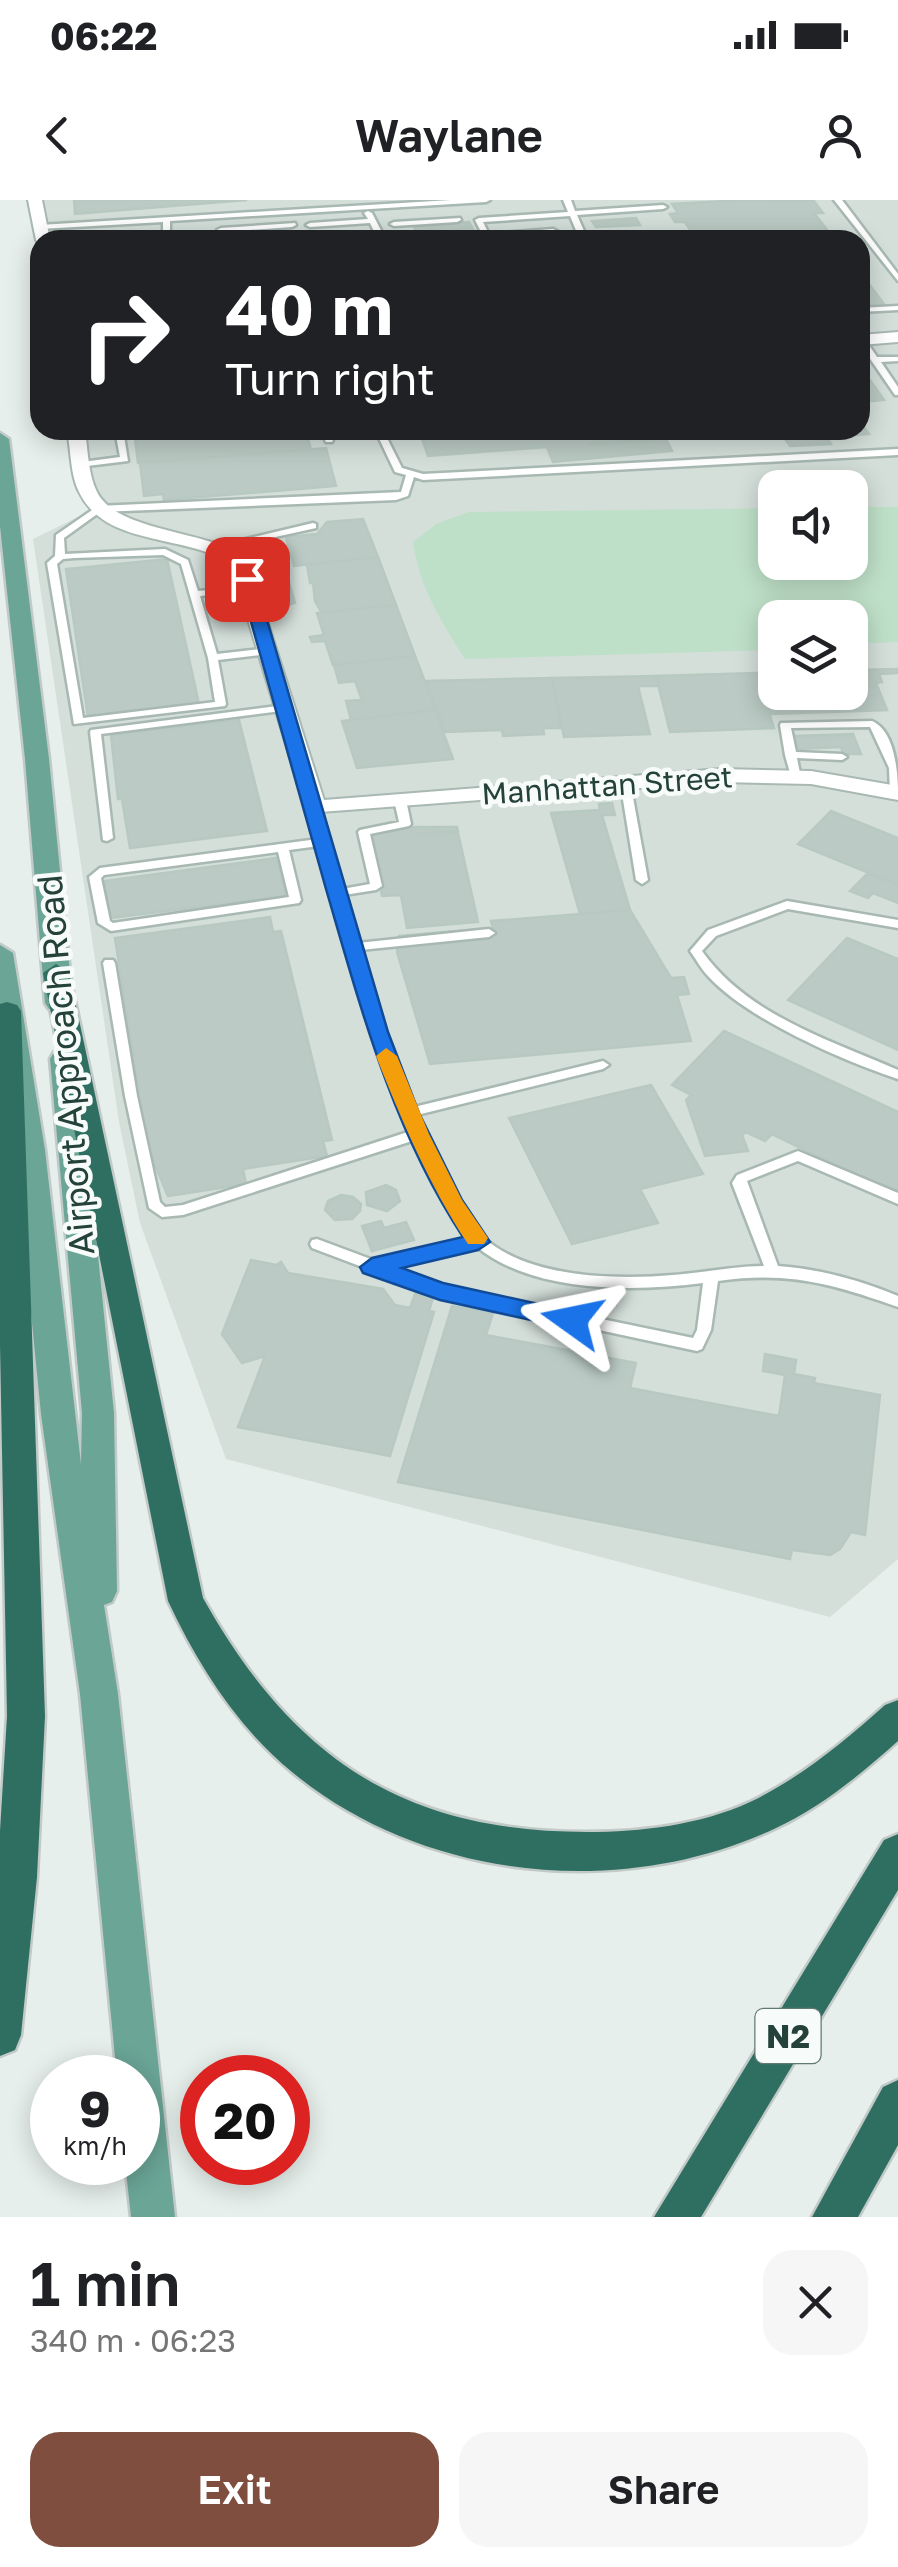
<!DOCTYPE html>
<meta charset="utf-8">
<style>
:root{--surface:#fff;--page:#f6f6f6;--text:#202124;--muted:#757577;--accent:#7f4e3f}
body{margin:0;font-family:"Golos Text",sans-serif;background:var(--page);color:var(--text);height:100vh;display:flex;flex-direction:column;font-size:38px;white-space:nowrap}
*{box-sizing:border-box;margin:0}
p{font-size:32px;color:var(--muted)}
.icon{flex:none;width:55px;height:55px;fill:none;stroke:currentColor;stroke-width:2;stroke-linecap:round;stroke-linejoin:round}
.map{position:relative;height:2017px;overflow:hidden}
.drawer{display:flex;flex-direction:column;background:var(--surface);flex:1}
.drawer>*{flex:none}
.guide{position:absolute;left:30px;top:30px;width:840px;height:210px;border-radius:30px;box-shadow:0 5px 25px #0003;background:#202124;color:#fff;overflow:hidden}
.buttons{position:absolute;left:758px;top:270px;display:grid;gap:20px}
.buttons a{display:grid;place-items:center;width:110px;height:110px;border-radius:20px;background:var(--surface);box-shadow:0 5px 25px #0003;font-size:50px}
.speed{position:absolute;left:30px;top:1855px;display:flex;gap:20px;font-size:50px;font-weight:700;text-align:center}
.speed>*{display:grid;place-content:center;width:130px;height:130px;border-radius:50%;background:var(--surface);box-shadow:0 5px 25px #0003;line-height:1}
.speed small{font-size:25px;font-weight:400}
.speed .limit{border:15px solid #d22;background:#fff;color:#111}
.pin{position:absolute;display:grid;place-items:center;width:85px;height:85px;color:#fff;margin:-42px;border-radius:20px;box-shadow:0 5px 15px #0006}
.me{position:absolute;width:110px;margin:-55px;rotate:282deg;stroke-linejoin:round;filter:drop-shadow(0 0 8px #0008)}
.turn{display:flex;align-items:center;gap:35px;height:210px;padding:0 30px;font-size:45px}
.turn .icon{width:130px;height:130px;stroke-width:2.5}
.turn b{display:block;font-size:70px;line-height:85px}
.round{display:grid;place-items:center;flex:none;width:105px;height:105px;border-radius:30px;background:var(--page)}
.headline{display:flex;align-items:center;justify-content:space-between;height:170px;padding:0 30px}
h1{font-size:60px;font-weight:600;line-height:75px}
.primary-button{display:flex;gap:20px;margin-top:auto;padding:20px 30px}
.primary-button a{flex:1;height:115px;border-radius:30px;background:var(--accent);color:#fff;font-size:40px;font-weight:600;line-height:115px;text-align:center}
.primary-button a+a{background:var(--page);color:var(--text)}
.status{display:flex;justify-content:space-between;align-items:center;height:70px;padding:0 50px;background:var(--surface);direction:ltr}
.status svg{height:28px;fill:currentColor}
header{display:flex;justify-content:space-between;align-items:center;height:130px;padding:0 30px;background:var(--surface);font-size:45px;font-weight:600}
.map>svg:first-child{display:block}
.built{fill:#d4dfda;fill-rule:evenodd}
.green{fill:#bfe0c8}
.building{fill:#bbcac4;stroke:#b8c9c2;stroke-width:2.5}
.lines{fill:none;stroke-linecap:round;stroke-linejoin:round}
.service-casing{stroke:#a8b8b2;stroke-width:5}
.minor-casing{stroke:#a8b8b2;stroke-width:4}
.primary-casing{stroke:#c2cac8;stroke-width:5}
.motorway-casing{stroke:#c2cac8;stroke-width:5}
.service{fill:#fff;fill-rule:evenodd}
.minor{fill:#fff;fill-rule:evenodd}
.primary{fill:#6aa596;fill-rule:evenodd}
.motorway{fill:#2f6f62;fill-rule:evenodd}
.route{fill:#1a73e8;stroke:#114b97;stroke-width:2.5}
.slow{fill:#f59e0b}
.labels{text-anchor:middle;dominant-baseline:central;stroke-width:9;stroke-linejoin:round;paint-order:stroke}
.far-street-label{font-size:30px;fill:#24423a;stroke:#f7fbf9}
.shield{fill:#f7fbf9;stroke:#637a73;stroke-width:2.5}
.shield-label{font-size:32px;font-weight:bold;fill:#24423a}
.street-label{font-size:35px;fill:#24423a;stroke:#f7fbf9}
</style>
<div class="status"><b>06:22</b><svg viewBox="0 0 49 12"><path d="M0 12V9h3v3zM5 12V6h3v6zM10 12V3h3v9zM15 12V0h3v12zM26 1h20v11H26zM47 4h2v5h-2z"/></svg></div>
<header><svg class="icon" aria-label="back" viewBox="0 0 24 24"><path d="M15 5l-7 7 7 7"/></svg>Waylane<svg class="icon" aria-label="person" viewBox="0 0 24 24"><circle cx="12" cy="8" r="4"/><path d="M4 21q1-7 8-7t8 7"/></svg></header>
<div class="map">
<svg width="898" height="2017" viewBox="0 0 898 2017">
<rect width="100%" height="100%" fill="#e6efeb"/>
<!-- built -->
<path class="built" d="M37,0h861v1359l-68,58 -604,-158 -86,-236 -21,-101 -86,-583 63,-31 -17,-78h781v-190h-816zM775,288h75v74h-75zM775,418h75v74h-75z"/>
<!-- green -->
<path class="green" d="M850,307h48v135l-48,2v-26h-75v32l-310,9c-24,-38 -46,-72 -52,-117l23,-18 33,-12 306,-4v54h75z"/>
<!-- building -->
<g class="building">
<polygon points="74,0 247,0 75,14"/>
<polygon points="744,0 814,1 823,13 814,13 835,40 697,40 685,22 675,22 670,14 678,13 672,4"/>
<polygon points="636,18 640,25 596,27 592,21"/>
<polygon points="469,22 479,40 421,40 414,27"/>
<polygon points="272,31 275,40 219,40 217,35"/>
<polygon points="860,72 884,104 860,105"/>
<polygon points="860,166 884,200 860,202"/>
<polygon points="860,222 869,234 827,237 831,244 790,246 783,236 744,239 740,232 588,244 666,239 672,251 553,262 547,247 428,256 419,230 860,230"/>
<polygon points="134,230 306,230 311,250 138,263"/>
<polygon points="326,248 336,286 164,300 163,294 144,296 140,263"/>
<polygon points="363,319 378,357 294,366 286,337 317,334 327,322"/>
<polygon points="378,357 396,405 322,413 315,401 313,383 310,383 307,365"/>
<polygon points="167,359 199,504 88,517 66,369"/>
<polygon points="273,379 288,379 295,403 281,407"/>
<polygon points="396,405 415,456 333,465 325,441 312,442 310,437 324,435 317,413"/>
<polygon points="415,456 436,510 351,520 346,501 362,500 355,481 339,483 334,465"/>
<polygon points="898,469 898,473 879,474 882,482 876,483 887,510 771,514 758,473 775,473 775,492 850,492 850,470"/>
<polygon points="756,473 774,528 670,532 656,476"/>
<polygon points="656,476 659,486 638,486 650,534 564,537 552,478"/>
<polygon points="552,478 561,528 543,528 544,534 503,536 502,530 445,532 426,481"/>
<polygon points="435,510 453,559 357,568 342,521"/>
<polygon points="239,520 267,631 130,648 122,599 118,599 111,535"/>
<polygon points="853,534 861,554 843,554 841,547 798,549 794,536"/>
<polygon points="612,603 615,615 602,615 630,710 580,714 551,613 600,610 599,604"/>
<polygon points="831,611 898,638 898,685 798,644"/>
<polygon points="416,627 457,627 458,631 418,634 458,633 478,722 407,728 401,695 382,696 371,630"/>
<polygon points="276,658 286,696 110,718 104,681"/>
<polygon points="868,673 898,685 898,703 873,693 868,698 850,691"/>
<polygon points="630,710 671,778 684,777 689,794 677,795 691,841 430,864 397,752 399,736 493,728 491,721"/>
<polygon points="270,717 273,732 281,731 332,940 323,941 327,956 243,969 246,984 168,996 147,946 115,738"/>
<polygon points="847,738 898,759 898,850 788,800"/>
<polygon points="724,831 898,912 898,995 772,934 765,941 746,932 742,935 748,951 705,956 686,900 691,895 672,885"/>
<polygon points="651,885 703,974 640,989 658,1023 572,1044 509,918"/>
<polygon points="386,985 396,990 400,1001 387,1011 367,1005 366,992"/>
<polygon points="341,995 353,997 361,1004 360,1011 352,1019 335,1020 325,1010 328,1001"/>
<polygon points="381,1021 384,1028 406,1022 414,1040 372,1051 362,1026"/>
<polygon points="251,1060 276,1065 281,1062 288,1073 383,1089 395,1105 410,1108 415,1094 433,1097 429,1111 434,1112 390,1256 238,1227 265,1156 242,1163 222,1134"/>
<polygon points="452,1106 493,1113 486,1135 636,1163 630,1188 779,1216 785,1175 763,1171 765,1154 796,1160 794,1174 815,1178 814,1183 880,1195 865,1335 851,1332 840,1349 830,1355 792,1350 790,1359 398,1282"/>
</g>
<g class="lines">
<defs>
<g id="service">
<polygon points="451,0 490,0 486,2 170,21 170,37 100,40 104,38 163,33 163,22 40,29 36,27 40,25"/>
<polygon points="563,0 571,0 575,11 663,5 667,7 663,9 577,15 588,40 580,40 570,16 483,22 489,34 553,29 557,31 553,33 492,38 493,40 485,40 475,20 479,18 568,12"/>
<polygon points="834,0 842,0 898,74 898,81"/>
<polygon points="368,11 372,13 386,40 378,40 370,23 310,27 306,25 310,23 368,19 364,13"/>
<polygon points="460,18 461,20 457,22 394,26 390,24 394,22"/>
<polygon points="295,23 296,25 292,27 221,32 217,30 221,28"/>
<polygon points="898,106 898,110 860,112 860,108"/>
<polygon points="860,138 864,138 877,157 898,157 898,161 881,162 898,187 898,195 895,195 860,144"/>
<polygon points="115,230 123,230 128,261 79,267 79,263 82,262 120,257"/>
<polygon points="320,230 328,230 333,240 332,242 326,242"/>
<path d="M375,230h8l19,38 21,6 475,-25v6l-475,25 -9,-3 -6,19 -12,4 -296,12 -36,26 1,16 100,-5 23,11 10,31 55,-5 2,2 -5,3 -50,5 17,58 51,-6 5,3 -5,3 -50,6 8,44 -1,2 -151,18 -27,-161 8,-7 1,-21 42,-29 303,-14 5,-17 -11,-3zM163,355l18,9 27,94 7,44 -132,16 -26,-154 6,-5 11,-1z"/>
<polygon points="313,323 316,324 316,328 221,349 216,346"/>
<polygon points="285,505 290,508 289,510 101,534 113,638 107,641 103,640 90,532 91,530"/>
<path d="M872,521c23,10 26,51 26,74l-7,-1 -1,-2 -1,-24 -19,-41 -79,1 5,24 46,2 5,3 -5,3 -45,-2 4,20 -1,2h-8l-7,-25 -5,-30 1,-2z"/>
<polygon points="625,578 630,581 648,680 642,684 636,680 620,581"/>
<path d="M400,597l6,3 5,24 -2,2 -39,8 12,52 -6,4 -32,5 14,48 131,-14 6,4 -6,4 -129,13 27,86 27,71 189,-46 6,4 -6,4 -186,46c14,32 41,99 65,121 44,42 133,44 191,39 30,-2 60,-9 91,-9l-32,-83 5,-8 61,-24 100,42v11l-100,-43 -51,20 31,85c41,3 82,14 120,30v11c-66,-23 -110,-36 -180,-26l-7,49 -9,19 -5,2 -256,-55 -66,-24 -8,-1 -2,-3 -53,-20 -2,-4 2,-4 5,-1 59,22 92,-22 -21,-33 -32,-66 -232,75 -21,2 -13,-9 -24,-112 -22,-133 2,-3h8l2,3 22,133 23,106 5,5 18,-2 228,-74 -10,-18 2,-2 -43,-120 -41,-145 -30,4 12,50 -2,3 -188,28 -13,-8 -9,-46 11,-9 218,-29 -9,-31 6,-3 6,3 21,81 28,-5 -12,-52 2,-2 39,-8 -5,-22zM278,652l11,45 -176,26 -3,-2 -9,-43 3,-3zM477,1047c56,46 157,45 226,36l-6,47 -4,8 -250,-52 -50,-19z"/>
<path d="M787,701l111,19v8l-110,-19 -72,27 -14,15c45,64 128,89 196,119v9c-55,-18 -151,-60 -190,-103 -7,-7 -12,-17 -18,-25l18,-21z"/>
</g>
<g id="minor">
<polygon points="28,0 42,0 50,40 40,40 40,44 36,40"/>
<polygon points="898,132 898,142 860,145 860,135"/>
<path d="M67,230h18c3,20 3,44 12,62 20,40 108,38 150,65l77,243 397,-31 90,2 87,15v14l-87,-16 -90,-2 -414,31 -76,-249c-46,-31 -125,-16 -152,-72 -9,-18 -8,-42 -12,-62z"/>
</g>
<g id="primary">
<polygon points="0,233 9,239 49,559 73,803 69,809 49,809 45,803 25,559 0,326"/>
<polygon points="0,745 13,753 45,950 81,1264 82,1213 50,859 54,852 74,852 78,859 114,1213 117,1391 112,1402 104,1405 118,1494 175,2017 131,2017 125,1962 138,1962 138,1878 117,1878 80,1494 41,1214 15,950 0,844"/>
</g>
<g id="motorway">
<path d="M56,764l13,9 134,625c89,159 199,234 384,234 54,0 113,-7 163,-30 50,-24 94,-60 135,-97l13,-5v41c-38,34 -78,67 -124,88 -153,71 -350,52 -482,-57 -55,-45 -94,-107 -124,-171l-125,-628z"/>
<polygon points="7,802 17,805 21,811 45,1516 37,1677 21,1835 15,1850 0,1856 0,1631 7,1516 0,1145 0,804"/>
<polygon points="898,1634 898,1690 701,2017 654,2017 884,1640"/>
<polygon points="898,1880 898,1945 858,2017 812,2017 883,1887"/>
</g>
</defs>
<!-- service casing -->
<use href="#service" class="service-casing"/>
<!-- minor casing -->
<use href="#minor" class="minor-casing"/>
<!-- primary casing -->
<use href="#primary" class="primary-casing"/>
<!-- motorway casing -->
<use href="#motorway" class="motorway-casing"/>
<!-- service -->
<use href="#service" class="service"/>
<!-- minor -->
<use href="#minor" class="minor"/>
<!-- primary -->
<use href="#primary" class="primary"/>
<!-- motorway -->
<use href="#motorway" class="motorway"/>
</g>
<!-- route -->
<path class="route" d="M247,374l8,5 133,453 31,81 43,87 28,42 -12,8 -76,18 41,15 137,30 3,7 -3,7 -8,2 -132,-29 -77,-27 -3,-6 12,-9 91,-21c-70,-106 -102,-228 -137,-348 -29,-103 -58,-207 -87,-310z"/>
<!-- slow -->
<path class="slow" d="M386,848l11,8 32,78 33,66 26,38 -4,6h-16c-39,-59 -66,-123 -92,-188z"/>
<g class="labels">
<!-- far-street labels -->
<g class="far-street-label">
<text transform="translate(607 585) rotate(-4)">Manhattan Street</text>
</g>
<!-- shield labels -->
<rect class="shield" x="755.5" y="1809" width="65" height="54" rx="8"/>
<g class="shield-label">
<text x="788" y="1836">N2</text>
</g>
<!-- street labels -->
<g class="street-label">
<text transform="translate(65 865) rotate(-95)">Airport Approach Road</text>
</g>
</g>
</svg>
<div class="buttons">
<a><svg class="icon" aria-label="sound" viewBox="0 0 24 24"><path d="M4 9h4l5-4v14l-5-4H4zM17 9q2 3 0 6"/></svg></a>
<a><svg class="icon" aria-label="layers" viewBox="0 0 24 24"><path d="M12 4l9 5-9 5-9-5zM3 14l9 5 9-5"/></svg></a>
</div>
<div class="speed"><div>9<small>km/h</small></div><div class="limit">20</div></div>
<div class="pin" style="left:247px;top:379px;background:#d93025"><svg class="icon" aria-label="arrive" viewBox="0 0 24 24"><path d="M6 21V4h12l-3 4 3 4H6"/></svg></div>
<svg class="me" style="left:572px;top:1120px" viewBox="-20 -20 40 40"><path d="M0-17L14 15 0 8-14 15z" fill="#1a73e8" stroke="#fff" stroke-width="4"/></svg>
<div class="guide">
<div class="turn"><svg class="icon" aria-label="right" viewBox="0 0 24 24"><path d="M7 20v-9h11M14 6l5 5-5 5"/></svg><div><b>40 m</b>Turn right</div></div>
</div>
</div>
<section class="drawer">
<div class="headline"><div><h1>1 min</h1><p>340 m · 06:23</p></div><a class="round"><svg class="icon" aria-label="close" viewBox="0 0 24 24"><path d="M6 6l12 12M18 6L6 18"/></svg></a></div>
<div class="primary-button"><a>Exit</a><a>Share</a></div>
</section>
